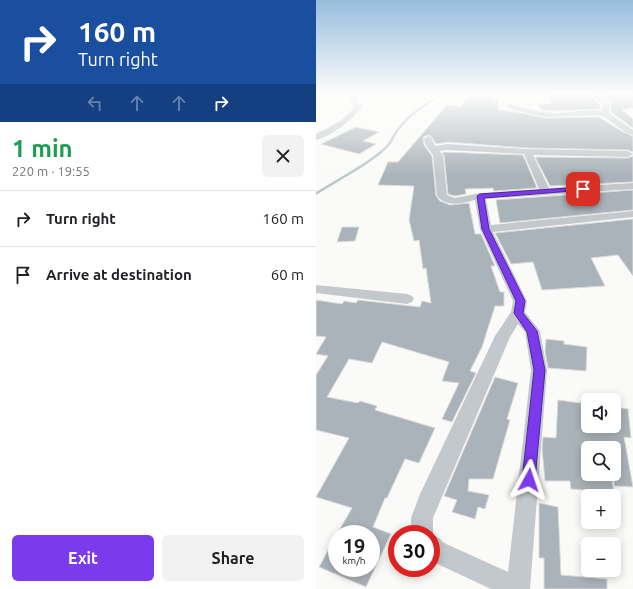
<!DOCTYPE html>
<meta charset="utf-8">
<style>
:root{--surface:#fff;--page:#f2f2f2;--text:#202124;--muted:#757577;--line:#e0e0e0;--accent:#7c3aed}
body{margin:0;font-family:Ubuntu,sans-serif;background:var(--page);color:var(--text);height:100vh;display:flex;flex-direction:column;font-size:15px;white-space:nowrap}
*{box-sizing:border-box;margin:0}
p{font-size:13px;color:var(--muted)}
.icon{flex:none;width:22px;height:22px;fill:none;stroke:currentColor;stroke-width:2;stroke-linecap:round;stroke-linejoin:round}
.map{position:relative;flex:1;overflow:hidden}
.details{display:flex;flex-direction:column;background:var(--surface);width:316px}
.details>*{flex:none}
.top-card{background:#1a4fa0;color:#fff;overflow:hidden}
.controls{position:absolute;left:265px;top:393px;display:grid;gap:8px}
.controls a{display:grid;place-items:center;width:40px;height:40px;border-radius:6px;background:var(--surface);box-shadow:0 2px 10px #0003;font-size:20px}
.speed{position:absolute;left:12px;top:525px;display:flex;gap:8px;font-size:20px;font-weight:700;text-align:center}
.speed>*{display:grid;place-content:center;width:52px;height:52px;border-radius:50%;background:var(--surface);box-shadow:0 2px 10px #0003;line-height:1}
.speed small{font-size:10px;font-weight:400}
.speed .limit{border:6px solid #d22;background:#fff;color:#111}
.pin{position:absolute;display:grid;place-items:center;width:34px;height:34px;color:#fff;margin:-17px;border-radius:8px;box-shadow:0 2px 6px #0006}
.me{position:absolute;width:44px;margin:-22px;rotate:5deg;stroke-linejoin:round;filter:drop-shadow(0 0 3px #0008)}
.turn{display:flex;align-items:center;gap:14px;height:84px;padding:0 12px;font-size:18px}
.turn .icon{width:52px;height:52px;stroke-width:2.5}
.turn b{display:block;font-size:28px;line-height:34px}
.lanes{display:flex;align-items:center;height:38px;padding:0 12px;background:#0003;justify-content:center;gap:20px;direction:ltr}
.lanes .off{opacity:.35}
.round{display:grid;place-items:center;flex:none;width:42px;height:42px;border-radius:6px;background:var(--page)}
.summary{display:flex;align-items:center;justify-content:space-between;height:68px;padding:0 12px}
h1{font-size:24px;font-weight:700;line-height:30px;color:#1e9e55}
.button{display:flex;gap:8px;margin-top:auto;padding:8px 12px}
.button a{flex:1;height:46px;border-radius:6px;background:var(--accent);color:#fff;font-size:16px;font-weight:700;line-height:46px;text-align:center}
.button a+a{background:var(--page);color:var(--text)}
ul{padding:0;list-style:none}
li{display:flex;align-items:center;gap:12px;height:56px;padding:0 12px;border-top:1px solid var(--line)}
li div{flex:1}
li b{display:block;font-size:15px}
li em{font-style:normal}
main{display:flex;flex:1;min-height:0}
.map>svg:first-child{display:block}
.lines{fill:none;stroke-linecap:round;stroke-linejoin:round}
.stream{fill:#bbc7cb;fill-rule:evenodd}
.building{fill:#aab3b9;stroke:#dcdcda}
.street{fill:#c3c8cc;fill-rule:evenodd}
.route{fill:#7c3aed;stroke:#51269a}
</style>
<main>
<section class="details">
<div class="top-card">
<div class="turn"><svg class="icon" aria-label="right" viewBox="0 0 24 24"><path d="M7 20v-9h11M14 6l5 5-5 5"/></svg><div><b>160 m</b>Turn right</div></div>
<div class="lanes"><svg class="icon off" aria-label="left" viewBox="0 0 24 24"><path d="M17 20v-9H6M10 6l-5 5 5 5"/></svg><svg class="icon off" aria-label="ahead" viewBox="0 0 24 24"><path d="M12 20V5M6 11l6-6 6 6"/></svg><svg class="icon off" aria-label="ahead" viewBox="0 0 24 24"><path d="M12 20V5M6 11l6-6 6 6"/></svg><svg class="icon" aria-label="right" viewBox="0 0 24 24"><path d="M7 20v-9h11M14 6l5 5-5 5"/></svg></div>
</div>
<div class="summary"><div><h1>1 min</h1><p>220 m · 19:55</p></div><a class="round"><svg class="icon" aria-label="close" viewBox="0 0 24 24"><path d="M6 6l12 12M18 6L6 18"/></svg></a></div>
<ul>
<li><svg class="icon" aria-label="right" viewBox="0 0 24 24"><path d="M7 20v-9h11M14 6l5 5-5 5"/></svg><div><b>Turn right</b></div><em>160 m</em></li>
<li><svg class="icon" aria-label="arrive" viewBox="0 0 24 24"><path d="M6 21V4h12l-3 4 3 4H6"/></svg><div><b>Arrive at destination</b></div><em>60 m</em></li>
</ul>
<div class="button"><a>Exit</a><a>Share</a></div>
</section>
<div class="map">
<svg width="317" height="589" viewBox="0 0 317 589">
<rect width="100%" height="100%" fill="#fafaf8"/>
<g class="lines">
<!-- stream -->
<path class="stream" d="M126,94h2l-20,13 -14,11 -11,12 -9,15 -9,9 -17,12 -48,29v-3c23,-14 48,-27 69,-45 5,-5 7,-12 12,-18 11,-15 28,-27 45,-35z"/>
</g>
<!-- building -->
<g class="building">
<polygon points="254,94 273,94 285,106 285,109 236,111 226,110 221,104 236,103 230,95"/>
<polygon points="283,94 317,94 317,108 306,110 317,119 317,128 295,112 295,101"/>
<polygon points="154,95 179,95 178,100 182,100 182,110 200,112 229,118 283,117 307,132 317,136 317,152 312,150 211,148 131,142 120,144 115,136 111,135 107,138 108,145 116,156 120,196 124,201 134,205 153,203 159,234 165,234 179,266 175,266 184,292 188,292 188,306 179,306 166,347 154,371 160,373 136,422 126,419 143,383 126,381 133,362 66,342 56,363 33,359 11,397 42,403 44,401 61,406 59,410 119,428 103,463 89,459 71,498 69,498 57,527 75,534 50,587 3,567 21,534 21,568 55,568 55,532 54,534 21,534 36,508 0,497 33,438 0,430 0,375 12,356 0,354 10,337 0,336 0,300 26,304 28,301 40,303 42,300 104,307 106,301 115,303 110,268 107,269 103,240 98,241 93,220 98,186 62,185 72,162 82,162 131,105 145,107 149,99 152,100"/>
<polygon points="40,127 63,132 47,141 60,144 43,154 5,144"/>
<polygon points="126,152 207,155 221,188 178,191 177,188 149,189 150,194 139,196 132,194 128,155"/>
<polygon points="317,156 317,182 234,186 219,157 312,158"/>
<polygon points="317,190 317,210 184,223 180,200"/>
<polygon points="317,219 317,276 302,255 275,258 289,286 226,290 217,262 195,264 179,233"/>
<polygon points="26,227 43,227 39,241 21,242"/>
<polygon points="230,339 248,341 248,344 271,347 270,371 232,368 229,352"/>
<polygon points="179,377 202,383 191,419 194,420 177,479 153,479 152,491 173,495 169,509 162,507 159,519 136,512 141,500 128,496"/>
<polygon points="242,400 272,404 272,426 298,426 298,407 312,409 315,438 308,437 317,487 298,486 298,448 272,448 272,474 295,474 298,492 255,489 254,481 229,481 226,449 227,437 240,438"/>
<polygon points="223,503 242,507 245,575 291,579 291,589 228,589 228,558 223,558"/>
</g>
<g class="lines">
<!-- street -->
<g class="street">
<path d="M39,94h6l-4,6 5,6c-8,14 -31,30 -46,34v-6c13,-7 31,-14 38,-28l-5,-6z"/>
<path d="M274,94h7l13,8 -1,11 24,17v5c-13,-3 -21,-16 -34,-20l-54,2 -27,-6 -13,-5 4,-2c16,4 32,9 49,9 15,0 30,-5 44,-2l1,-6z"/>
<path d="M112,136l3,1 4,9 12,-2 80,5 101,2 5,3 -5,3 -95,-2 16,33 84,-5v6l-147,10 5,26 142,-14v6l-140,15 34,69 -2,11 15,19 7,39 -17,219h-39l-60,-28v-27h-20v-16l9,-24 75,-158 16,-24 2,-11 -33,-72 -5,-29c-12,3 -28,8 -38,-4l-4,-41 -8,-11 -1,-5zM131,150l77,4 15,35 -59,4 -25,5 -8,-3 -4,-40 -4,-4zM202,324l7,8 6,38 -23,202 -64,-29 -5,-5 -6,-3v-17l77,-181z"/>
<polygon points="0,285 91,294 96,296 98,299 96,302 91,304 0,293"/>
</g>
</g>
<!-- sky -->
<linearGradient id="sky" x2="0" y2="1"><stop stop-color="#96bcdc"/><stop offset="0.53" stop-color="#fdfdfc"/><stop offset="1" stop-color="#fdfdfc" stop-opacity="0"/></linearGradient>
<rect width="317" height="176" fill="url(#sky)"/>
<!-- route -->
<polygon class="route" points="267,187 269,187 269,190 168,198 173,229 209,301 207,313 221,331 229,370 219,480 217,484 213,486 208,484 206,480 218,370 211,332 198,313 200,301 166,229 161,196 164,194"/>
</svg>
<div class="controls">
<a><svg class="icon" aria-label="sound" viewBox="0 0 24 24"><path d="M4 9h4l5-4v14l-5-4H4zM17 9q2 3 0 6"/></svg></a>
<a><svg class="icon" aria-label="search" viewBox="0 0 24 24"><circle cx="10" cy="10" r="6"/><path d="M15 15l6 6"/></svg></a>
<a>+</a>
<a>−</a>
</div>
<div class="speed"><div>19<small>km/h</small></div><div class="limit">30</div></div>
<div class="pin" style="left:267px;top:189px;background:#d93025"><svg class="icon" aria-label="arrive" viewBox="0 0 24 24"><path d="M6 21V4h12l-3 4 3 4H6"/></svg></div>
<svg class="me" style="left:213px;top:480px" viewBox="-20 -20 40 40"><path d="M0-17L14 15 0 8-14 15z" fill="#7c3aed" stroke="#fff" stroke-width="4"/></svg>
</div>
</main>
